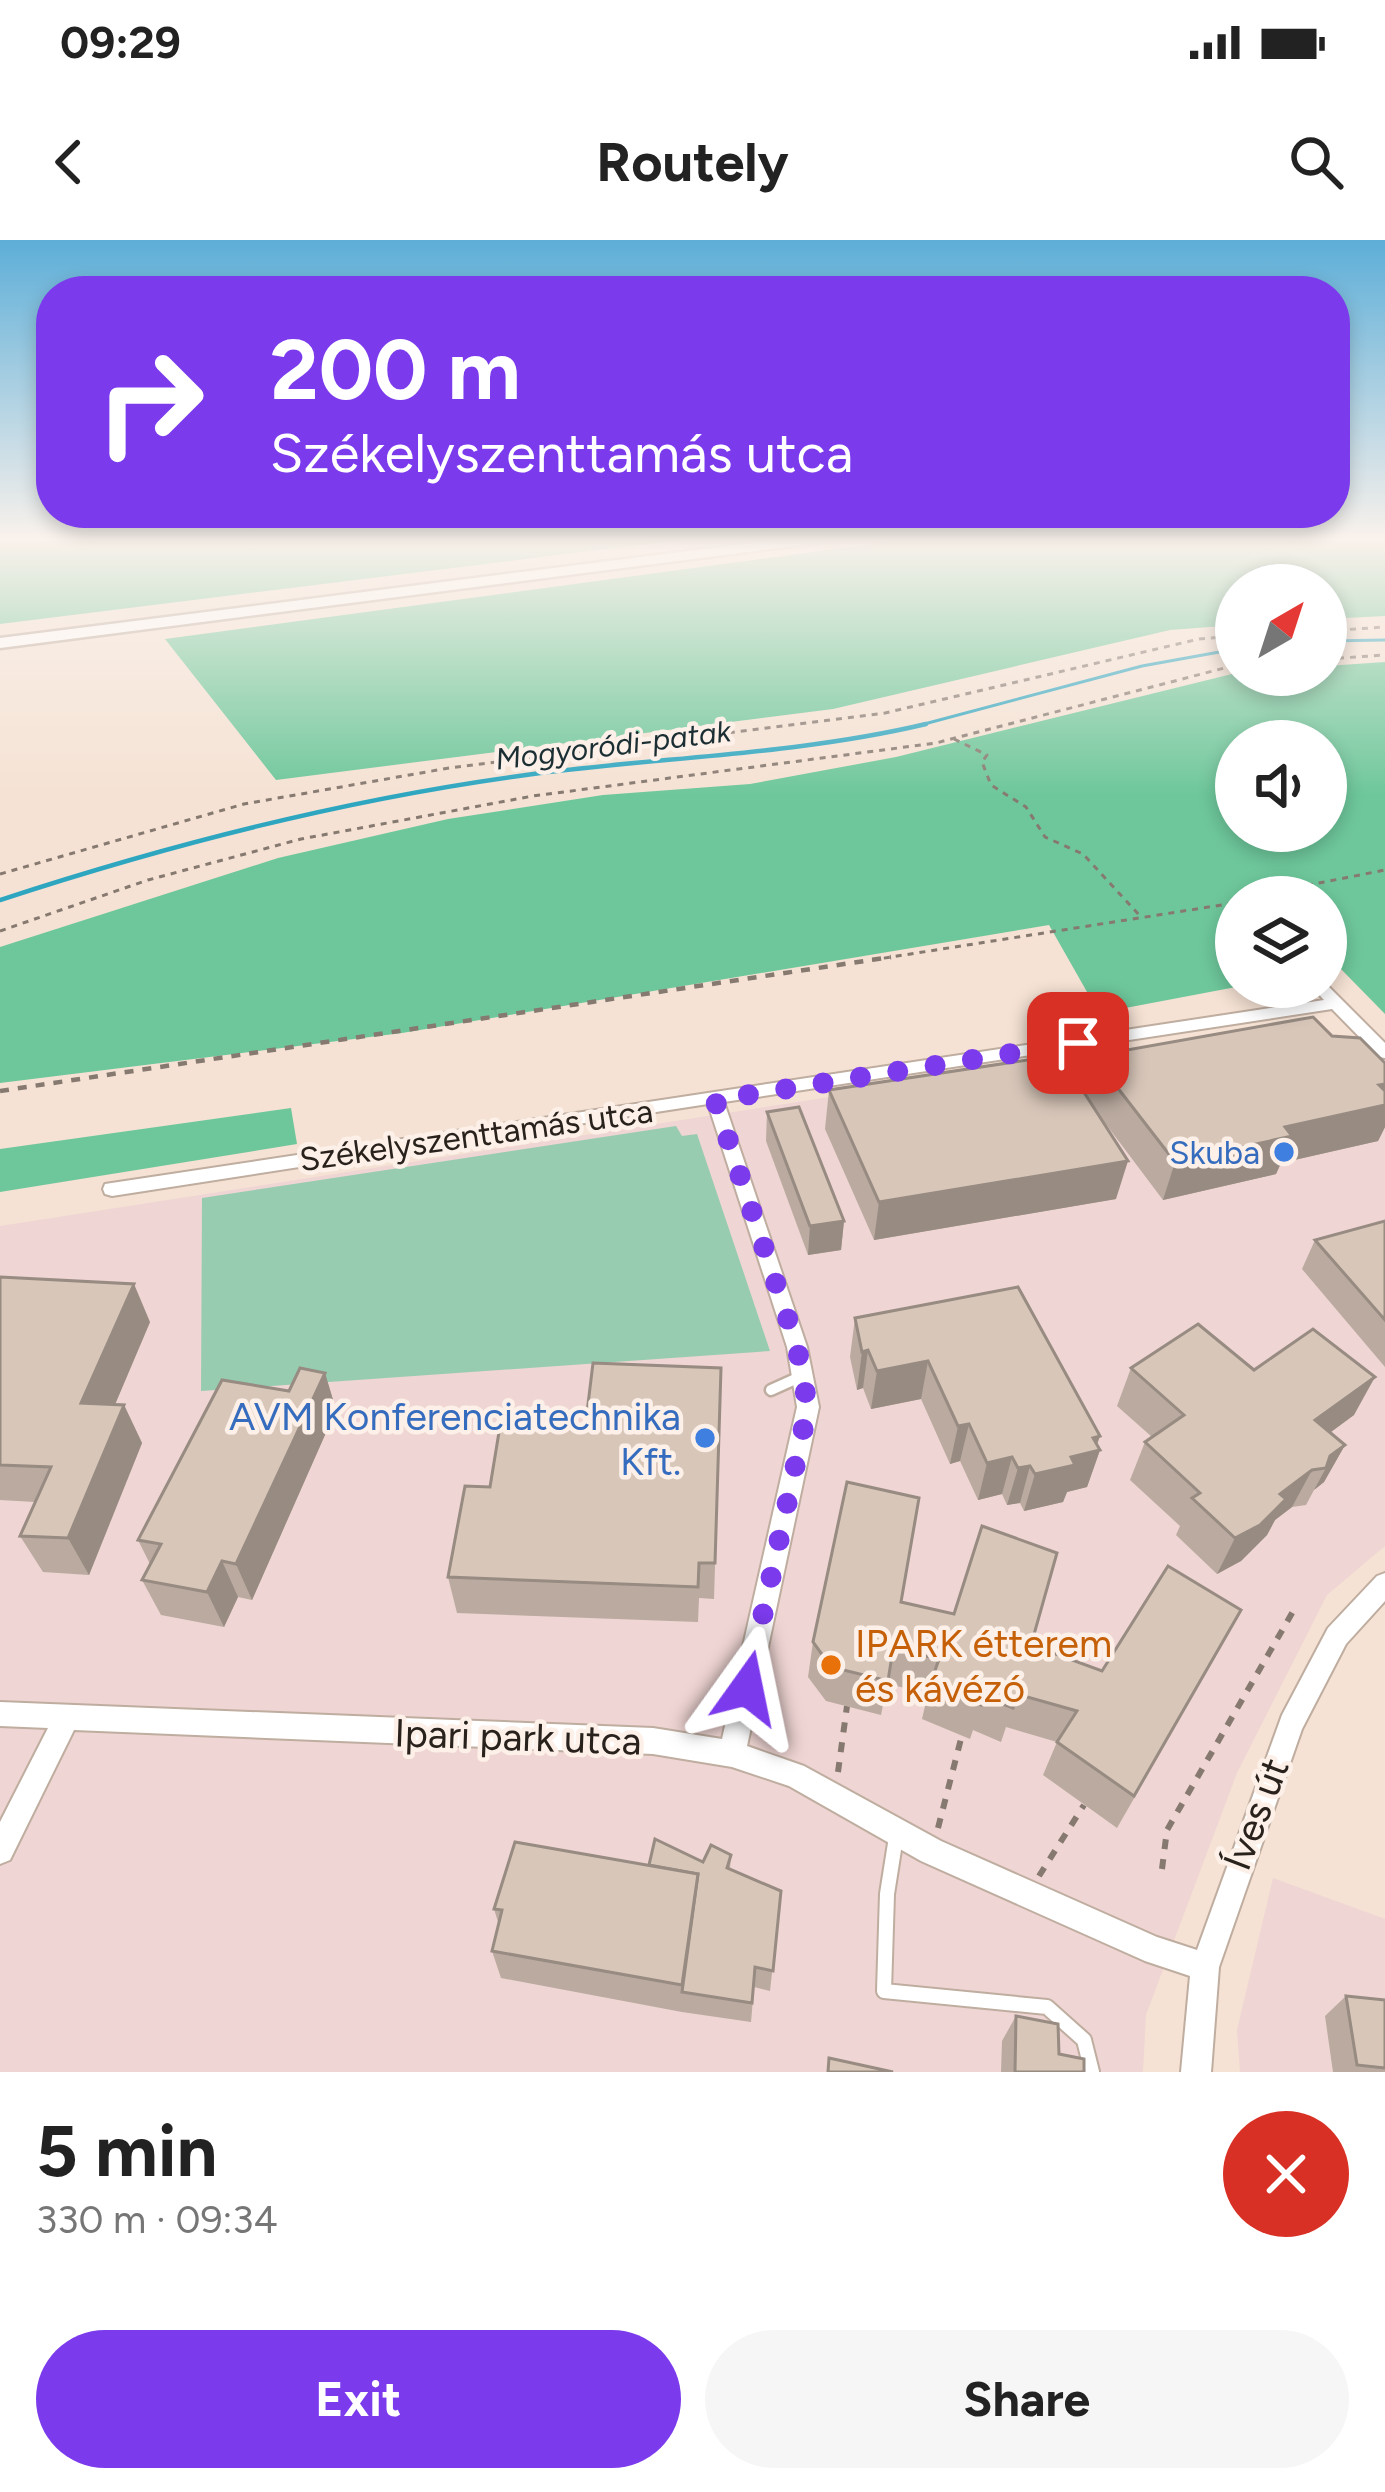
<!DOCTYPE html>
<meta charset="utf-8">
<style>
:root{--surface:#fff;--page:#f6f6f6;--text:#222;--muted:#767676;--accent:#7c3aed}
body{margin:0;font-family:Figtree,sans-serif;background:var(--page);color:var(--text);height:100vh;display:flex;flex-direction:column;font-size:45px;white-space:nowrap}
*{box-sizing:border-box;margin:0}
p{font-size:39px;color:var(--muted)}
.icon{flex:none;width:66px;height:66px;fill:none;stroke:currentColor;stroke-width:2;stroke-linecap:round;stroke-linejoin:round}
.map{position:relative;height:1832px;overflow:hidden}
.drawer{display:flex;flex-direction:column;background:var(--surface);flex:1}
.drawer>*{flex:none}
.hud{position:absolute;left:36px;top:36px;width:1314px;height:252px;border-radius:48px;box-shadow:0 6px 18px #0003;background:#7c3aed;color:#fff;overflow:hidden}
.needle{width:78px;rotate:39deg}
.fabs{position:absolute;left:1215px;top:324px;display:grid;gap:24px}
.fabs a{display:grid;place-items:center;width:132px;height:132px;border-radius:50%;background:var(--surface);box-shadow:0 6px 18px #0003;font-size:60px}
.pin{position:absolute;display:grid;place-items:center;width:102px;height:102px;color:#fff;margin:-51px;border-radius:24px;box-shadow:0 6px 18px #0006}
.me{position:absolute;width:132px;margin:-66px;rotate:12deg;stroke-linejoin:round;filter:drop-shadow(0 0 9px #0008)}
.turn{display:flex;align-items:center;gap:42px;height:252px;padding:0 36px;font-size:54px}
.turn .icon{width:156px;height:156px;stroke-width:2.5}
.turn b{display:block;font-size:84px;line-height:102px}
.round{display:grid;place-items:center;flex:none;width:126px;height:126px;border-radius:63px;background:var(--page)}
.summary{display:flex;align-items:center;justify-content:space-between;height:204px;padding:0 36px}
h1{font-size:72px;font-weight:700;line-height:90px}
.cta{display:flex;gap:24px;margin-top:auto;padding:24px 36px}
.cta a{flex:1;height:138px;border-radius:72px;background:var(--accent);color:#fff;font-size:48px;font-weight:700;line-height:138px;text-align:center}
.cta a+a{background:var(--page);color:var(--text)}
.status{display:flex;justify-content:space-between;align-items:center;height:84px;padding:0 60px;background:var(--surface);direction:ltr}
.status svg{height:33px;fill:currentColor}
header{display:flex;justify-content:space-between;align-items:center;height:156px;padding:0 36px;background:var(--surface);font-size:54px;font-weight:700}
.map>svg:first-child{display:block}
.industrial{fill:#efd5d3}
.green{fill:#98ccb0}
.forest{fill:#6ec79b;fill-rule:evenodd}
.lines{fill:none;stroke-linecap:round;stroke-linejoin:round}
.stream-far1{stroke:#2ea6c0;stroke-width:3}
.stream{stroke:#2ea6c0;stroke-width:4.5}
.lane-far1-casing{stroke:#bfada0;stroke-width:15}
.lane-casing{stroke:#bfada0;stroke-width:18}
.street-casing{stroke:#bfada0;stroke-width:4}
.secondary-casing{stroke:#bfada0;stroke-width:5}
.path-far2{stroke:#867970;stroke-width:3;stroke-dasharray:6 6;stroke-linecap:butt}
.path-far1{stroke:#867970;stroke-width:4.5;stroke-dasharray:9 9;stroke-linecap:butt}
.path{stroke:#867970;stroke-width:6;stroke-dasharray:10 10;stroke-linecap:butt}
.lane-far1{stroke:#fff;stroke-width:10}
.lane{stroke:#fff;stroke-width:14}
.street{fill:#fff;fill-rule:evenodd}
.secondary{fill:#fff;fill-rule:evenodd}
.wall{fill:#baaa9f}
.shaded-wall{fill:#978b82}
.building{fill:#d8c6b9;stroke:#978b82;stroke-width:3}
.route{stroke:#7c3aed;stroke-width:21;stroke-dasharray:0 37.8}
.shop-dot{fill:#3f7fe0;stroke:#fcf0e8;stroke-width:4.5}
.food-dot{fill:#e8710a;stroke:#fcf0e8;stroke-width:4.5}
.labels{text-anchor:middle;dominant-baseline:central;stroke-width:9;stroke-linejoin:round;paint-order:stroke}
.far-water-label{font-size:30px;font-style:italic;fill:#1a2e33;stroke:#fcf0e8}
.street-label{font-size:33px;fill:#28211c;stroke:#fcf0e8}
.shop-label{font-size:33px;fill:#366cbe;stroke:#fcf0e8;text-anchor:end}
.near-shop-label{font-size:39px;fill:#366cbe;stroke:#fcf0e8;text-anchor:end}
.near-food-label{font-size:39px;fill:#c56008;stroke:#fcf0e8;text-anchor:start}
.near-street-label{font-size:39px;fill:#28211c;stroke:#fcf0e8}
</style>
<div class="status"><b>09:29</b><svg viewBox="0 0 49 12"><path d="M0 12V9h3v3zM5 12V6h3v6zM10 12V3h3v9zM15 12V0h3v12zM26 1h20v11H26zM47 4h2v5h-2z"/></svg></div>
<header><svg class="icon" aria-label="back" viewBox="0 0 24 24"><path d="M15 5l-7 7 7 7"/></svg>Routely<svg class="icon" aria-label="search" viewBox="0 0 24 24"><circle cx="10" cy="10" r="6"/><path d="M15 15l6 6"/></svg></header>
<div class="map">
<svg width="1385" height="1832" viewBox="0 0 1385 1832">
<rect width="100%" height="100%" fill="#f5e2d4"/>
<!-- industrial -->
<g class="industrial">
<polygon points="1319,781 1385,844 1385,1306 1327,1355 1237,1533 1146,1775 1143,1832 0,1832 0,986"/>
<polygon points="1273,1638 1385,1679 1385,1832 1240,1832 1237,1790"/>
</g>
<!-- green -->
<polygon class="green" points="676,886 682,896 697,894 770,1111 201,1151 202,958"/>
<!-- forest -->
<g class="forest">
<polygon points="0,299 687,299 0,384"/>
<polygon points="909,299 1385,299 1385,376 1326,379 1326,345 1236,345 1236,385 1170,390 833,469 276,540 165,399"/>
<path d="M1385,422v352l-46,-47 -13,2v-72h-90v90l-137,26 -50,-88 -647,108 -402,50v-136l278,-89 170,-39 155,-24 147,-11 146,-27 340,-84 90,2v-9zM1236,501h90v90h-90z"/>
<polygon points="291,868 297,904 0,952 0,909"/>
</g>
<g class="lines">
<!-- stream-far1 -->
<g class="stream-far1">
<polyline points="1326,401 1385,400"/>
<polyline points="913,487 1142,426 1236,409"/>
</g>
<!-- stream -->
<path class="stream" d="M0,660c171,-56 347,-101 526,-125 133,-18 269,-20 400,-51"/>
<defs>
<polyline id="lane-far1" points="771,1150 802,1136"/>
<polyline id="lane" points="896,1597 887,1654 884,1751 1047,1767 1084,1800 1092,1832"/>
<polygon id="street" points="1326,744 1385,803 1385,818 1379,817 1332,769 724,862 807,1107 819,1167 747,1506 804,1526 941,1601 1157,1697 1197,1710 1282,1475 1328,1388 1377,1336 1385,1333 1385,1361 1346,1404 1302,1489 1219,1727 1211,1832 1181,1832 1190,1736 1145,1721 921,1621 789,1546 732,1527 653,1514 74,1490 10,1620 0,1624 0,1582 48,1488 0,1486 0,1462 653,1488 722,1499 797,1167 787,1107 708,864 112,956 105,954 103,949 105,944 1324,760 1312,747 1326,747"/>
<polygon id="secondary" points="784,299 823,299 816,303 0,408 0,398"/>
</defs>
<!-- lane-far1 casing -->
<use href="#lane-far1" class="lane-far1-casing"/>
<!-- lane casing -->
<use href="#lane" class="lane-casing"/>
<!-- street casing -->
<use href="#street" class="street-casing"/>
<!-- secondary casing -->
<use href="#secondary" class="secondary-casing"/>
<!-- path-far2 -->
<g class="path-far2">
<polyline points="1326,391 1385,387"/>
<polyline points="1326,419 1385,415"/>
<polyline points="954,499 987,515 982,522 991,545 1026,567 1045,597 1083,614 1141,677"/>
<polyline points="0,634 244,564 449,528 885,473 1199,399 1236,396"/>
<polyline points="1248,657 1385,630"/>
<polyline points="0,691 148,640 301,599 533,556 936,503 1236,425"/>
<polyline points="872,720 1228,664 1236,671"/>
</g>
<!-- path-far1 -->
<polyline class="path-far1" points="0,851 891,717"/>
<!-- path -->
<g class="path">
<polyline points="838,1532 847,1466"/>
<polyline points="938,1588 962,1495"/>
<polyline points="1162,1629 1167,1590 1295,1368"/>
<polyline points="1039,1636 1084,1565"/>
</g>
<!-- lane-far1 -->
<use href="#lane-far1" class="lane-far1"/>
<!-- lane -->
<use href="#lane" class="lane"/>
<!-- street -->
<use href="#street" class="street"/>
<!-- secondary -->
<use href="#secondary" class="secondary"/>
</g>
<!-- wall -->
<g class="wall">
<polygon points="1332,796 1385,823 1385,887 1378,901 1281,923 1276,934 1163,960 1096,871 1116,959 874,1000 825,889 829,850 1083,852 1093,816"/>
<polygon points="767,872 844,981 841,1010 808,1015 766,901"/>
<polygon points="1385,981 1385,1127 1302,1029 1315,1000"/>
<polygon points="0,1037 150,1082 115,1164 124,1165 142,1203 89,1335 43,1332 20,1296 35,1262 0,1260"/>
<polygon points="855,1078 1100,1196 1097,1205 1100,1210 1087,1247 1067,1252 1063,1262 1024,1271 1020,1263 1007,1265 1002,1254 978,1260 960,1221 950,1224 921,1159 871,1169 863,1148 857,1150 850,1117"/>
<polygon points="721,1128 714,1359 699,1358 698,1382 457,1373 448,1337 490,1247 585,1189"/>
<polygon points="1131,1128 1254,1130 1354,1175 1330,1192 1345,1205 1324,1242 1314,1250 1306,1265 1292,1267 1275,1280 1267,1295 1241,1321 1217,1334 1176,1295 1180,1286 1130,1240 1145,1202 1152,1197 1117,1166"/>
<polygon points="325,1133 336,1170 252,1360 238,1357 224,1387 161,1375 142,1340 150,1324 138,1300"/>
<polygon points="901,1362 1102,1431 1222,1405 1117,1588 1043,1535 1057,1502 1006,1487 1001,1502 973,1490 970,1499 922,1479 928,1453 887,1444 881,1475 826,1461 808,1437 813,1402"/>
<polygon points="731,1615 730,1629 781,1651 770,1751 754,1747 751,1782 682,1772 501,1738 492,1711 499,1685 494,1669 649,1625 703,1622"/>
<polygon points="1346,1756 1385,1760 1385,1832 1333,1832 1325,1776"/>
<polygon points="1016,1776 1059,1814 1084,1832 1001,1832 1002,1801"/>
</g>
<!-- shaded-wall -->
<g class="shaded-wall">
<polygon points="1385,838 1385,887 1378,901 1281,923 1276,934 1163,960 1175,922"/>
<polygon points="1128,921 1116,959 874,1000 879,962"/>
<polygon points="844,981 841,1010 808,1015 810,986"/>
<polygon points="134,1044 150,1082 100,1200 81,1163"/>
<polygon points="868,1110 863,1148 857,1150 862,1112"/>
<polygon points="928,1121 921,1159 871,1169 877,1131"/>
<polygon points="325,1133 336,1170 252,1360 236,1324"/>
<polygon points="1375,1137 1354,1175 1296,1218 1315,1180"/>
<polygon points="124,1165 142,1203 89,1335 68,1298"/>
<polygon points="969,1184 960,1221 950,1224 958,1186"/>
<polygon points="1100,1196 1094,1211 1100,1210 1087,1247 1067,1252 1063,1262 1024,1271 1035,1234 1071,1217 1093,1198"/>
<polygon points="1345,1205 1324,1242 1314,1250 1326,1228 1330,1216"/>
<polygon points="1012,1217 1002,1254 978,1260 987,1223"/>
<polygon points="1030,1226 1020,1263 1007,1265 1018,1228"/>
<polygon points="1312,1230 1292,1267 1275,1280 1267,1295 1241,1321 1217,1334 1235,1298 1280,1254"/>
<polygon points="222,1321 238,1357 224,1387 207,1352"/>
</g>
<!-- building -->
<g class="building">
<polygon points="1313,777 1332,796 1360,798 1385,823 1385,844 1379,845 1385,851 1385,865 1285,887 1292,896 1175,922 1093,816"/>
<polygon points="1060,815 1128,921 879,962 829,850"/>
<polygon points="799,867 844,981 810,986 767,872"/>
<polygon points="1385,981 1385,1080 1315,1000"/>
<polygon points="0,1037 134,1044 81,1163 124,1165 68,1298 20,1296 51,1227 0,1225"/>
<polygon points="1018,1047 1100,1196 1093,1198 1100,1210 1071,1217 1075,1225 1035,1234 1030,1226 1018,1228 1012,1217 987,1223 969,1184 958,1186 928,1121 877,1131 868,1110 862,1112 855,1078"/>
<polygon points="1198,1084 1254,1130 1313,1089 1375,1137 1315,1180 1345,1205 1330,1216 1326,1228 1312,1230 1280,1254 1286,1259 1260,1285 1235,1298 1192,1258 1200,1253 1145,1202 1184,1175 1131,1128"/>
<polygon points="593,1123 721,1128 715,1323 699,1323 698,1347 448,1337 465,1246 490,1247 500,1186 585,1189"/>
<polygon points="300,1128 325,1133 236,1324 222,1321 207,1352 142,1340 161,1304 138,1300 222,1140 289,1151"/>
<polygon points="847,1242 919,1258 901,1362 954,1374 982,1286 1057,1313 1031,1405 1102,1431 1168,1326 1241,1370 1134,1556 1057,1502 1077,1471 1017,1454 1013,1468 983,1456 981,1465 930,1445 939,1419 893,1409 888,1441 831,1427 813,1402"/>
<polygon points="655,1599 703,1622 711,1605 731,1615 727,1628 781,1651 773,1731 755,1727 752,1763 682,1752 698,1634 649,1625"/>
<polygon points="515,1602 698,1634 682,1745 492,1711 502,1670 494,1669"/>
<polygon points="1346,1756 1385,1760 1385,1828 1357,1825"/>
<polygon points="1016,1776 1058,1784 1059,1814 1084,1819 1084,1832 1015,1832"/>
<polygon points="829,1818 893,1832 828,1832"/>
</g>
<!-- sky -->
<linearGradient id="sky" x2="0" y2="1"><stop stop-color="#5daed8"/><stop offset="0.54" stop-color="#faf2ec"/><stop offset="1" stop-color="#faf2ec" stop-opacity="0"/></linearGradient>
<rect width="1385" height="555" fill="url(#sky)"/>
<g class="lines">
<!-- route -->
<polyline class="route" points="747,1448 808,1167 797,1107 715,860 1078,803"/>
</g>
<!-- markers -->
<g class="shop-dot">
<circle cx="1284" cy="912" r="12"/>
<circle cx="705" cy="1198" r="12"/>
</g>
<circle class="food-dot" cx="831" cy="1425" r="12"/>
<g class="labels">
<!-- far-water labels -->
<g class="far-water-label">
<text transform="translate(613 505) rotate(-7)">Mogyoródi-patak</text>
</g>
<!-- street labels -->
<g class="street-label">
<text transform="translate(476 895) rotate(-8)">Székelyszenttamás utca</text>
</g>
<!-- shop labels -->
<g class="shop-label">
<text x="1260" y="912">Skuba</text>
</g>
<!-- near-shop labels -->
<g class="near-shop-label">
<text x="681" y="1176">AVM Konferenciatechnika<tspan x="681" dy="45">Kft.</tspan></text>
</g>
<!-- near-food labels -->
<g class="near-food-label">
<text x="855" y="1403">IPARK étterem<tspan x="855" dy="45">és kávézó</tspan></text>
</g>
<!-- near-street labels -->
<g class="near-street-label">
<text transform="translate(518 1497) rotate(2)">Ipari park utca</text>
<text transform="translate(1256 1574) rotate(-69)">Íves út</text>
</g>
</g>
</svg>
<div class="fabs">
<a><svg class="needle" viewBox="-14 -14 28 28"><path d="M0-13l5 13h-10z" fill="#e53935"/><path d="M0 13l5-13h-10z" fill="#767676"/></svg></a>
<a><svg class="icon" aria-label="sound" viewBox="0 0 24 24"><path d="M4 9h4l5-4v14l-5-4H4zM17 9q2 3 0 6"/></svg></a>
<a><svg class="icon" aria-label="layers" viewBox="0 0 24 24"><path d="M12 4l9 5-9 5-9-5zM3 14l9 5 9-5"/></svg></a>
</div>
<div class="pin" style="left:1078px;top:803px;background:#d93025"><svg class="icon" aria-label="arrive" viewBox="0 0 24 24"><path d="M6 21V4h12l-3 4 3 4H6"/></svg></div>
<svg class="me" style="left:747px;top:1448px" viewBox="-20 -20 40 40"><path d="M0-17L14 15 0 8-14 15z" fill="#7c3aed" stroke="#fff" stroke-width="4"/></svg>
<div class="hud">
<div class="turn"><svg class="icon" aria-label="right" viewBox="0 0 24 24"><path d="M7 20v-9h11M14 6l5 5-5 5"/></svg><div><b>200 m</b>Székelyszenttamás utca</div></div>
</div>
</div>
<section class="drawer">
<div class="summary"><div><h1>5 min</h1><p>330 m · 09:34</p></div><a class="round" style="background:#d93025;color:#fff"><svg class="icon" aria-label="close" viewBox="0 0 24 24"><path d="M6 6l12 12M18 6L6 18"/></svg></a></div>
<div class="cta"><a>Exit</a><a>Share</a></div>
</section>
